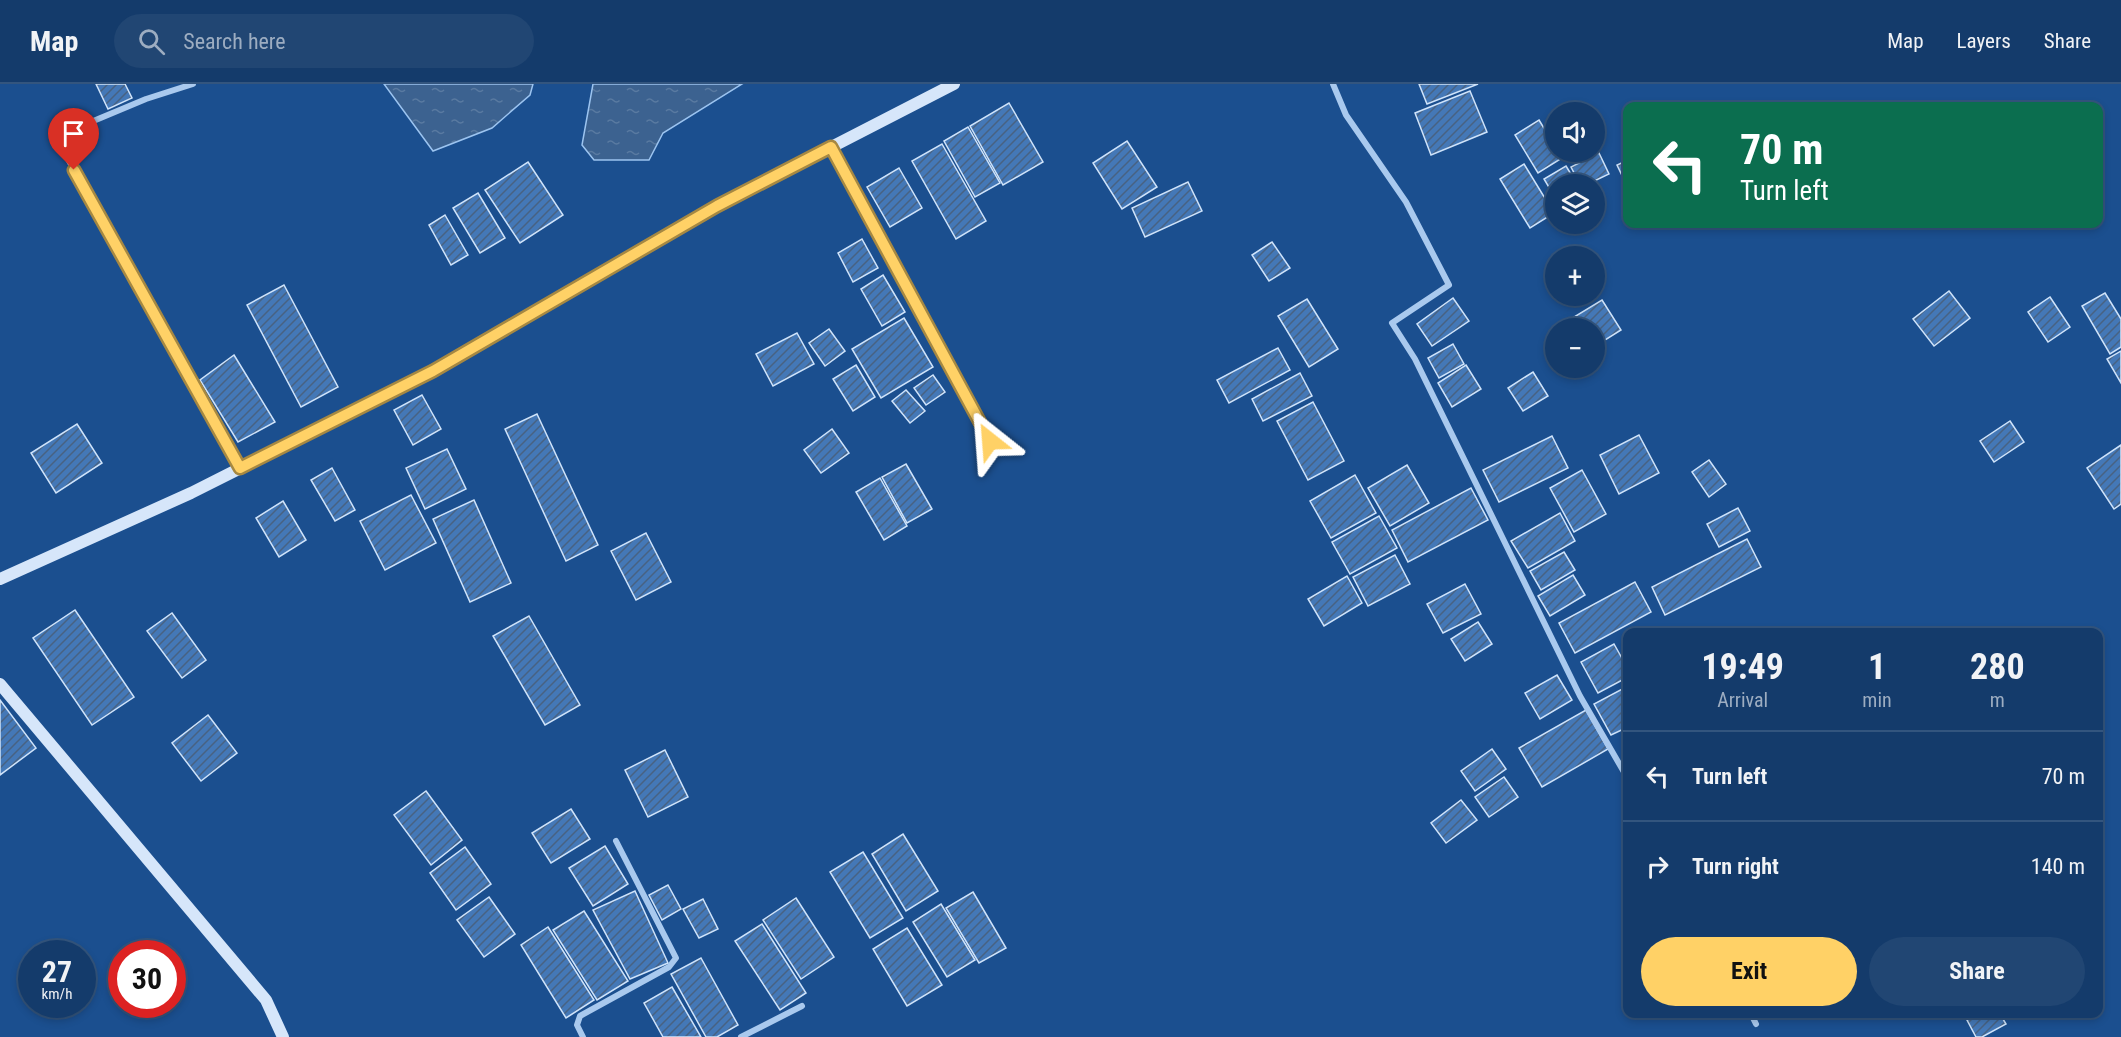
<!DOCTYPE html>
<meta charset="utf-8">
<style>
:root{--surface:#143b6b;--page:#214673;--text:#f1f3f6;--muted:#9dadc1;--line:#33557e;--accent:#ffd166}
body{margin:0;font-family:"Roboto Condensed",sans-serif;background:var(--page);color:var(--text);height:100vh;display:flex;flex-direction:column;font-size:22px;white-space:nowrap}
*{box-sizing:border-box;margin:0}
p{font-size:20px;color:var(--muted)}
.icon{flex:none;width:33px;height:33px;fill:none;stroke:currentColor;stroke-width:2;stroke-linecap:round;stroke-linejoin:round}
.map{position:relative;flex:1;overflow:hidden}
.details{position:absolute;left:1623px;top:544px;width:480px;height:390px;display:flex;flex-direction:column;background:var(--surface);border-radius:12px;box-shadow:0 3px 9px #0003,0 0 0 2px var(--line)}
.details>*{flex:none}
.hud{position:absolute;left:1623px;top:18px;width:480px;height:126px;border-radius:12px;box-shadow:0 3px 9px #0003,0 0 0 2px var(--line);background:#0b6e4f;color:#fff;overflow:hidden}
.buttons{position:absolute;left:1545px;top:18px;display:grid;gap:12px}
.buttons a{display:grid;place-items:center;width:60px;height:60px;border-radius:50%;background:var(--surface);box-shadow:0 3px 9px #0003,0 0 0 2px var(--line);font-size:30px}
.speed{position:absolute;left:18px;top:856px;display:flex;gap:12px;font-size:30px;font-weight:700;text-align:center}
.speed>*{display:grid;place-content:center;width:78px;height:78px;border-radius:50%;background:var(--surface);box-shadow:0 3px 9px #0003,0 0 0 2px var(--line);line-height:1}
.speed small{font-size:15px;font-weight:400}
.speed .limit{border:9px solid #d22;background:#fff;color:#111}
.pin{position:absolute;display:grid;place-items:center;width:51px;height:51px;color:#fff;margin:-62px -26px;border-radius:50% 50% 50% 0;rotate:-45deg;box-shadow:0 0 6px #0007}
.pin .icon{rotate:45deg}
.me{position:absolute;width:66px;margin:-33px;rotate:332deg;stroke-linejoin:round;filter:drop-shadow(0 0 4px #0008)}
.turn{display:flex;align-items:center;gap:21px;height:126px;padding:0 18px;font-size:27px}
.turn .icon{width:78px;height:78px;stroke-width:2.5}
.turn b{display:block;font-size:42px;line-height:51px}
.eta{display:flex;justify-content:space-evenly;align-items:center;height:102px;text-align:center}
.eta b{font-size:36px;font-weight:700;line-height:42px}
.cta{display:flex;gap:12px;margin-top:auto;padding:12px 18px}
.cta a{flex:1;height:69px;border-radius:36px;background:var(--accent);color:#111;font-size:24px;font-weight:700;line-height:69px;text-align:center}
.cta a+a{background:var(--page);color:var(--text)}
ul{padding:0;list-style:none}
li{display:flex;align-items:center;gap:18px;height:90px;padding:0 18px;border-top:2px solid var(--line)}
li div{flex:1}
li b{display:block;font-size:22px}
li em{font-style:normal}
header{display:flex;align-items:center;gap:36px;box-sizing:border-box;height:84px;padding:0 30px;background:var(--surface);border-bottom:2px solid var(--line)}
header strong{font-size:28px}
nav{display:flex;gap:33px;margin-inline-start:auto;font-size:21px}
.search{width:420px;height:54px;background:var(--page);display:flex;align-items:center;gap:15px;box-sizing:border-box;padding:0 21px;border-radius:33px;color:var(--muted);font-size:22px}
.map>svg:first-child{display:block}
.water{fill:url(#water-ripples);stroke:#9cc4f0;stroke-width:1.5}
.building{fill:url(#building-hatch);stroke:#cfe3fa;stroke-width:1.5}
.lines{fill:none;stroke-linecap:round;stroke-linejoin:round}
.street{stroke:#a9c9ee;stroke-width:6}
.secondary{stroke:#d6e6fa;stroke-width:12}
.route-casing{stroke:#a68842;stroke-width:15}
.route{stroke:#ffd166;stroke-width:10}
</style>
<header>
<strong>Map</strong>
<div class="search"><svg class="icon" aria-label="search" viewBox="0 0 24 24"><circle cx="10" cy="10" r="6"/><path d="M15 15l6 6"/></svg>Search here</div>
<nav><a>Map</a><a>Layers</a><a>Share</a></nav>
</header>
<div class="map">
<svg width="2121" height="953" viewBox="0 0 2121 953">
<defs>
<pattern id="water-ripples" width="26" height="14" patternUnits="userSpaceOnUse" patternTransform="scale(1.5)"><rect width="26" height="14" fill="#3c6290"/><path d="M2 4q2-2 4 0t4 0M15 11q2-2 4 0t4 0" fill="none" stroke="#597aa1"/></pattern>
<pattern id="building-hatch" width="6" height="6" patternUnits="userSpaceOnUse" patternTransform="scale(1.5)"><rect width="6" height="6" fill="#4478b7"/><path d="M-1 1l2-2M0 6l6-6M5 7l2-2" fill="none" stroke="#486282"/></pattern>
</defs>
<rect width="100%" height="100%" fill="#1b4f8f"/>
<!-- water -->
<g class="water">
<polygon points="384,0 533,0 530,11 492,44 433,67"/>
<polygon points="593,0 742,0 663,49 649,76 594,76 582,61"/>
</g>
<!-- building -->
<g class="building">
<polygon points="96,0 125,0 132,14 108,25"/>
<polygon points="1419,0 1478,0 1427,20"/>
<polygon points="1470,7 1487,48 1431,71 1415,29"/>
<polygon points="1009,19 1043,78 1003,101 970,42"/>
<polygon points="1539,36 1556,64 1556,68 1558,68 1562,74 1538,89 1515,51"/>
<polygon points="968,43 1000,99 975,113 944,57"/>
<polygon points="1127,57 1157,103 1122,125 1093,79"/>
<polygon points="942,60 986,137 956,155 912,77"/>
<polygon points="1599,69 1609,90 1588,100 1580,100 1571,83"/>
<polygon points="1628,76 1628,104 1617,81"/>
<polygon points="528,78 563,131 520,159 485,106"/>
<polygon points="1524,80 1554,129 1530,144 1500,95"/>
<polygon points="1566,82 1577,100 1556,100 1556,115 1544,95"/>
<polygon points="899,84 922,124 890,143 867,103"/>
<polygon points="1188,98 1202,127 1145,153 1132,124"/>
<polygon points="478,109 505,154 480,169 453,124"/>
<polygon points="445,131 468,171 451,181 429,141"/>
<polygon points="862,155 878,184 853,198 838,169"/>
<polygon points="1272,158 1290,184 1269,197 1252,171"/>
<polygon points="883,191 905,228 882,242 861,205"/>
<polygon points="284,201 338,303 301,323 247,221"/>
<polygon points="1949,207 1970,234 1934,262 1913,235"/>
<polygon points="2105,209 2121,235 2121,263 2110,270 2082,222"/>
<polygon points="2050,213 2070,243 2048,258 2028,228"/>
<polygon points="1453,214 1469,237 1432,262 1417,240"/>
<polygon points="1307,215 1338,265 1309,283 1278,232"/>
<polygon points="1602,216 1621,246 1594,263 1594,244 1556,244"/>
<polygon points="904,234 933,283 881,314 852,265"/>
<polygon points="829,245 845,267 825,282 809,259"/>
<polygon points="797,249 814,280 773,302 756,270"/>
<polygon points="1453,260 1464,280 1439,294 1428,274"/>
<polygon points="1278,264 1290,286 1229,319 1217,296"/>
<polygon points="2121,267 2121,299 2107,275"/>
<polygon points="234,271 275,338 238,358 200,296"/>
<polygon points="856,281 875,313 853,327 833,295"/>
<polygon points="1466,281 1481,305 1452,323 1438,299"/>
<polygon points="1533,288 1548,312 1523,327 1508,304"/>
<polygon points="1300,289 1312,312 1263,337 1252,315"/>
<polygon points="933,291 945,308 926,321 914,304"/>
<polygon points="906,306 925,327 910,339 892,317"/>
<polygon points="422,311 441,345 413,361 394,326"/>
<polygon points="1313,318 1344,377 1308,396 1277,337"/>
<polygon points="537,330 598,461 566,477 505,345"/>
<polygon points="2010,337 2024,358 1994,378 1980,357"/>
<polygon points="77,340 102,379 56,409 31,369"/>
<polygon points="832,345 849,369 821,389 804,366"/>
<polygon points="1639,351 1659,389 1619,410 1600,371"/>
<polygon points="1552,352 1568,384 1499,418 1483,386"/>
<polygon points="2121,361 2121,420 2114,425 2087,384"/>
<polygon points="447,365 466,405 425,425 406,384"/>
<polygon points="1709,376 1726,400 1709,413 1692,388"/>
<polygon points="906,380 932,425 907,439 882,393"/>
<polygon points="1407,381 1429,419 1390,442 1368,404"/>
<polygon points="332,384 355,426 335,437 311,396"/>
<polygon points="1582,386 1606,430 1574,448 1550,404"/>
<polygon points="1355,391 1376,429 1331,454 1310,417"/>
<polygon points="880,394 907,442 884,456 856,408"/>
<polygon points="1471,404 1488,436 1408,478 1392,446"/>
<polygon points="411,411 436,459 385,486 360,437"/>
<polygon points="474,416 511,499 470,518 433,435"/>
<polygon points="283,417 306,456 279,473 256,434"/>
<polygon points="1738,424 1750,447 1719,463 1707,440"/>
<polygon points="1560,429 1575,457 1528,484 1511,457"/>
<polygon points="1379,432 1397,464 1350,490 1332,458"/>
<polygon points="646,449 671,498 636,516 611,467"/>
<polygon points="1747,455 1761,483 1665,531 1652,503"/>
<polygon points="1564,468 1575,486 1541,506 1530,487"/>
<polygon points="1395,471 1410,500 1368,522 1353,493"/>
<polygon points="1573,491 1585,511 1550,532 1538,512"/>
<polygon points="1347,492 1362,519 1324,542 1308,515"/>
<polygon points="1635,498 1651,528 1575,569 1559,539"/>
<polygon points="1465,500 1481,530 1443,549 1427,520"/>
<polygon points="75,526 134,613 92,641 33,554"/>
<polygon points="172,529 206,576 182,594 147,547"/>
<polygon points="529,532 580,621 545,641 493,552"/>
<polygon points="1478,538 1492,560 1465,577 1451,555"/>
<polygon points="1614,560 1628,585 1628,593 1598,609 1581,578"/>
<polygon points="1557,591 1572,616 1540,635 1525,609"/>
<polygon points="1628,602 1628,643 1611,651 1594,620"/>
<polygon points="0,616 36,664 0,691"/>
<polygon points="1586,626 1608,665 1542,703 1519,664"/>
<polygon points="208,631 237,669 201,697 172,659"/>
<polygon points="1492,665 1506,685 1475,707 1461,687"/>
<polygon points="665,666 688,713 648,733 625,686"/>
<polygon points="1504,693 1518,713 1489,733 1475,713"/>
<polygon points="426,707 462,756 431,781 394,731"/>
<polygon points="1461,716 1477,736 1446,759 1431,739"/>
<polygon points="571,725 590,755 551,779 532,749"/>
<polygon points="903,750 938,807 906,827 872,770"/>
<polygon points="605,762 628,800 593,822 569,784"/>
<polygon points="465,763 491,800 456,826 430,789"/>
<polygon points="863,768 903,834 870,854 830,788"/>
<polygon points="668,801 681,825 662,836 649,811"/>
<polygon points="635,807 668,879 630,895 593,826"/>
<polygon points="973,808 1006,864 979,879 946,824"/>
<polygon points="489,813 515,850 484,873 457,836"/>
<polygon points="796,814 834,873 801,895 763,836"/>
<polygon points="703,815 718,845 699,854 683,825"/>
<polygon points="941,820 975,876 947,893 913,838"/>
<polygon points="584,827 628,897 597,916 553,846"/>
<polygon points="762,840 806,909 780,926 735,857"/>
<polygon points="548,843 594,916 566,934 521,861"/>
<polygon points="907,844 942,901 907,922 873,865"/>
<polygon points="701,874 738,941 717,953 706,953 671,890"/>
<polygon points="672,903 701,953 663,953 644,919"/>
<polygon points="1978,930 2000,930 2006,940 1982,953 1976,953 1967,936"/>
</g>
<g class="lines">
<!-- street -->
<g class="street">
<polyline points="193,0 146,15 67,48 62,58 63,66 240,384"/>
<polyline points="1333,0 1346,31 1406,118 1449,201 1392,239 1415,275 1580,612 1628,695"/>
<polyline points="831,63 990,357"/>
<polyline points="1751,930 1756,940"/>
<polyline points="583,953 577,941 580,932 669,883 676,874 616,757"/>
<polyline points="741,953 802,922"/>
</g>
<!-- secondary -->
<g class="secondary">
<polyline points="0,495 191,409 433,287 717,122 954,0"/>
<polyline points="0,600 266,916 283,953"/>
</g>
</g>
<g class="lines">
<defs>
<polyline id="route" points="74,86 240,384 433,287 717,122 831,63 990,357"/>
</defs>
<!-- route casing -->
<use href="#route" class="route-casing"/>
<!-- route -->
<use href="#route" class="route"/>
</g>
</svg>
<div class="buttons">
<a><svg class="icon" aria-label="sound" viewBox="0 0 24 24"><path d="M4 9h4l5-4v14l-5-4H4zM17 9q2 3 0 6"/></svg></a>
<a><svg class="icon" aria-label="layers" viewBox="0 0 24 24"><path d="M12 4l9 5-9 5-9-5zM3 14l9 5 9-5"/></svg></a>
<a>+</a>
<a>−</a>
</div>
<div class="speed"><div>27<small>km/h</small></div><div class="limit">30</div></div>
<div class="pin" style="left:74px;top:86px;background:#d93025"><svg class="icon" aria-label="arrive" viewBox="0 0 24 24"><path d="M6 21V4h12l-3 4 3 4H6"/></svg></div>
<svg class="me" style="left:990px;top:357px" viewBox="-20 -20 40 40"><path d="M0-17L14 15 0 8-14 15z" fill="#ffd166" stroke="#fff" stroke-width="4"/></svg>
<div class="hud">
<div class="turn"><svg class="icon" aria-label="left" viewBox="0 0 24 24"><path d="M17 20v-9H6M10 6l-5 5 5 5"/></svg><div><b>70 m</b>Turn left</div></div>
</div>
<section class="details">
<div class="eta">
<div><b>19:49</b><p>Arrival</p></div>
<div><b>1</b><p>min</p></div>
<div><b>280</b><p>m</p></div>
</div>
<ul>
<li><svg class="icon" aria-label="left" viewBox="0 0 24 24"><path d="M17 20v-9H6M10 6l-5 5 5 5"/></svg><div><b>Turn left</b></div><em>70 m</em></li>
<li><svg class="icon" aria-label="right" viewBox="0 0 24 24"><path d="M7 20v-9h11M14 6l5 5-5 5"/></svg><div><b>Turn right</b></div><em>140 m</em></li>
</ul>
<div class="cta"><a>Exit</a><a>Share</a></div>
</section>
</div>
